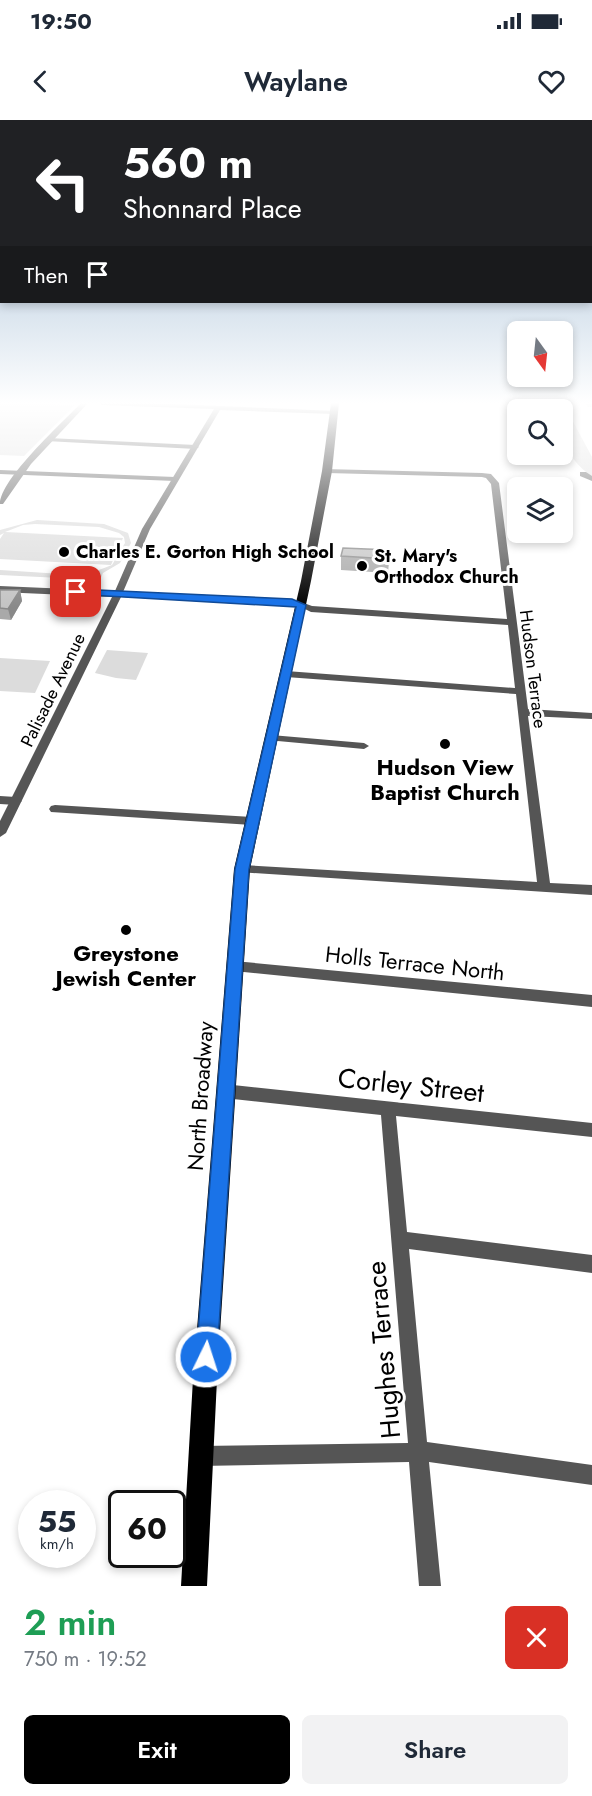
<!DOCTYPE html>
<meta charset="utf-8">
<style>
:root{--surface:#fff;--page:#f2f2f3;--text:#1f2937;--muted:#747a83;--accent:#000}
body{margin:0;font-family:Jost,sans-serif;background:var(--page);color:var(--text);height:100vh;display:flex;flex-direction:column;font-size:22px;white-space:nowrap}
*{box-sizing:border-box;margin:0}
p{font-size:20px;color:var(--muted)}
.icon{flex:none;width:33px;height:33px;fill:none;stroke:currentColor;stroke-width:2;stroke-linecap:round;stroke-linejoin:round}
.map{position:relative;height:1466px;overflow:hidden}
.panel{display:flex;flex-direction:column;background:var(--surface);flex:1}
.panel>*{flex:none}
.hud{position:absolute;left:0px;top:0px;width:592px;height:183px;box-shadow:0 3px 9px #0003;background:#202124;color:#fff;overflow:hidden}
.needle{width:39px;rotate:165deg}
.controls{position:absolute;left:507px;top:201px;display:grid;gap:12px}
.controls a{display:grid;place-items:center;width:66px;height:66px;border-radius:9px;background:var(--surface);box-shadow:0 3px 9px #0003;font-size:30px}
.speed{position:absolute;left:18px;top:1370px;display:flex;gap:12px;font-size:30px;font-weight:700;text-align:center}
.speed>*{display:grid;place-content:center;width:78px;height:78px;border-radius:50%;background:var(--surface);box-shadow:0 3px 9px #0003;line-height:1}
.speed small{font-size:15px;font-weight:400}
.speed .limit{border:3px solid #111;border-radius:9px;background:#fff;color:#111}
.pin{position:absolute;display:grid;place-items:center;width:51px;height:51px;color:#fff;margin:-26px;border-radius:12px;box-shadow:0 3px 9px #0006}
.me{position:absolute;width:66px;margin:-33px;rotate:4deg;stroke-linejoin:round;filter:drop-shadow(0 0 4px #0008)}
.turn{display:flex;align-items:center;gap:21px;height:126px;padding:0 24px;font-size:27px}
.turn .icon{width:78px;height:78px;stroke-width:2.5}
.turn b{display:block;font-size:42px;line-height:51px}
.then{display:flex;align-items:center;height:57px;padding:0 24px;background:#0003;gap:12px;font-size:22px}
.round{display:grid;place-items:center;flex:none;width:63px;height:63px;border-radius:9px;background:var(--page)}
.summary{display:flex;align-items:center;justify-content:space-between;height:102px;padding:0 24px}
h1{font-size:36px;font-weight:600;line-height:45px;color:#1e9e55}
.primary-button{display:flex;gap:12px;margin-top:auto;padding:12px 24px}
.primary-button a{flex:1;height:69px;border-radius:9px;background:var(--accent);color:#fff;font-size:24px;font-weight:600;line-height:69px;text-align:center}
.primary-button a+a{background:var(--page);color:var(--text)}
.status{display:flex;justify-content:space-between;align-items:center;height:42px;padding:0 30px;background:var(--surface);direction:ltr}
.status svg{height:16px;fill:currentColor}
header{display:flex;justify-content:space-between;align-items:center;height:78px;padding:0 24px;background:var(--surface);font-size:27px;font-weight:600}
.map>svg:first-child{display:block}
.green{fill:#dcdcdc}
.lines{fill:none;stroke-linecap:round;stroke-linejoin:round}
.minor{fill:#555;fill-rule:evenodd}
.tertiary{fill:#555;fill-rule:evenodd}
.primary{fill:#000;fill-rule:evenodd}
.wall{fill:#a9a9a9}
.shaded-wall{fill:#898989}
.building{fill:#c4c4c4;stroke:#898989;stroke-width:1.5}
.route{fill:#1a73e8;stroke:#114b97;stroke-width:1.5}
.poi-dot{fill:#000;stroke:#fff;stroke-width:2}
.labels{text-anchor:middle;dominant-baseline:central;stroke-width:6;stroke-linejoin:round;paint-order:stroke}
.far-poi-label{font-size:18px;font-weight:bold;fill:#000;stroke:#fff;text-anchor:start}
.far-street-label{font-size:18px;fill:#000;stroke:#fff}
.poi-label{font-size:22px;font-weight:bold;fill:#000;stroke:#fff}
.street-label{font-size:22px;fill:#000;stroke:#fff}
.near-street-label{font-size:27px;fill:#000;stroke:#fff}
</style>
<div class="status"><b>19:50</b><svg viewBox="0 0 49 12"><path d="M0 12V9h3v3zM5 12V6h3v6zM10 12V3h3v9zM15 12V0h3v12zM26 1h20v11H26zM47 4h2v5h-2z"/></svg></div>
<header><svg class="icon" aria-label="back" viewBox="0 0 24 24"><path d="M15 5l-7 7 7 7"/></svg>Waylane<svg class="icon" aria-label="heart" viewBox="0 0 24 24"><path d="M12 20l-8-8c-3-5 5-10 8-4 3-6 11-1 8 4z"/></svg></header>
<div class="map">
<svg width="592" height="1466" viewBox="0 0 592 1466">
<rect width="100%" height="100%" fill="#fff"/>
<!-- green -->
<g class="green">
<polygon points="0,283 75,285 24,336 0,335"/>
<path d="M545,283h18l29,54v20c-28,-23 -29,-33 -30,-67l-14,-1z"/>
<polygon points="37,400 104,404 128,413 131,423 120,443 103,453 100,460 0,455 0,450 77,455 91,453 112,445 125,423 124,417 119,413 99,407 35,404 23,405 5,412 123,418 111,445 0,439 0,419 4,413 0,415 0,410"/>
<polygon points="107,530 148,533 136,560 116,558 95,553"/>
<polygon points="0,538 50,541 35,573 0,571"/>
</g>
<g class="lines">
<!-- minor -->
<g class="minor">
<polygon points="511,283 517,283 521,290 516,291"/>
<polygon points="48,318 196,325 199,327 196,329 46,321 45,320"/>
<polygon points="324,349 482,353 491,354 499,363 528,589 592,593 592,599 528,596 550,763 592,765 592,775 238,752 236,749 242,745 537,762 516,574 286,557 281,554 286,551 515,568 508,505 311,492 297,485 301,482 312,486 507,499 491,364 486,358 482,357 327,353 324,353"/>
<polygon points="0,350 175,357 179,359 175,361 0,354"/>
<polygon points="580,352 586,352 592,356 592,361 580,356"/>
<polygon points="271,615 364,623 369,626 364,629 267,620 266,618"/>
<polygon points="0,676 16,677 22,681 16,685 0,684"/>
<polygon points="55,685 252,697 258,701 252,705 51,692 49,689 51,686"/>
<polygon points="234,841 592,875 592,887 234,851 229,850 227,846 229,842"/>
<polygon points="224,964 592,1003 592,1017 396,996 407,1112 592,1135 592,1153 409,1129 427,1322 592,1345 592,1365 429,1342 441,1466 419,1466 409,1342 200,1346 193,1343 190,1336 193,1329 200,1326 408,1323 381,995 224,978 219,976 217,971 219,966"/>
</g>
<!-- tertiary -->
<g class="tertiary">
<path d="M81,283h7l-57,61 -28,40h-3c0,-25 63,-82 81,-101z"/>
<polygon points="99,283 150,283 336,291 336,293 334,294 220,290 150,409 123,472 292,479 305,485 301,488 291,485 121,477 6,713 0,717 0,701 112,477 0,472 0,466 115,471 142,409 214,289 102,285"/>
</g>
<!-- primary -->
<polygon class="primary" points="331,283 339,283 332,351 311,461 250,749 217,1259 207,1466 181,1466 193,1259 234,749 301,461 322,351"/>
</g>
<!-- wall -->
<g class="wall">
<polygon points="585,283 592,283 592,287 588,287"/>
<polygon points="390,430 388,453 341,450 341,436"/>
<polygon points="0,470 20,470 22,481 11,500 0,499"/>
</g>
<!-- shaded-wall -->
<polygon class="shaded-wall" points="20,470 22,481 11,500 8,489"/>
<!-- building -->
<g class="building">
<polygon points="343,428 390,430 389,439 341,436"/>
<polygon points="0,470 20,470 8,489 0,488"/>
</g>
<!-- sky -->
<linearGradient id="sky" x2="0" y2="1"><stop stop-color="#8cadcc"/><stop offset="0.58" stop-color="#fff"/><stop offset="1" stop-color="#fff" stop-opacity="0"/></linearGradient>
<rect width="592" height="488" fill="url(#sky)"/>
<!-- route -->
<polygon class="route" points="76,469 292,479 306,485 249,749 217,1237 214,1244 206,1247 199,1244 196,1237 235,749 296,487 73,474 71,472"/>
<!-- markers -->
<g class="poi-dot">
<circle cx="64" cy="432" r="6"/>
<circle cx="362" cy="446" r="6"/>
<circle cx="445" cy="624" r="6"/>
<circle cx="126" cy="810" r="6"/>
</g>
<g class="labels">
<!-- far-poi labels -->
<g class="far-poi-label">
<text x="76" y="432">Charles E. Gorton High School</text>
<text x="374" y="436">St. Mary's<tspan x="374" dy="21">Orthodox Church</tspan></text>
</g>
<!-- far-street labels -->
<g class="far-street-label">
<text transform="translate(533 549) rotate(83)">Hudson Terrace</text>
<text transform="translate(53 570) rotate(-64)">Palisade Avenue</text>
</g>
<!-- poi labels -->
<g class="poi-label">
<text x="445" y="647">Hudson View<tspan x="445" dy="25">Baptist Church</tspan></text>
<text x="126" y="833">Greystone<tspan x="126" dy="25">Jewish Center</tspan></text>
</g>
<!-- street labels -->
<g class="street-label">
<text transform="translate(415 843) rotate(6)">Holls Terrace North</text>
<text transform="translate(200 976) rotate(-86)">North Broadway</text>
</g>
<!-- near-street labels -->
<g class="near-street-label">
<text transform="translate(411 965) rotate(6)">Corley Street</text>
<text transform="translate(383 1230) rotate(-95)">Hughes Terrace</text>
</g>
</g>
</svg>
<div class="controls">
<a><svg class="needle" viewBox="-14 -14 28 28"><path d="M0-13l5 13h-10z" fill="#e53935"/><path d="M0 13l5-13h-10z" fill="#747a83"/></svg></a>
<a><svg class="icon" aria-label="search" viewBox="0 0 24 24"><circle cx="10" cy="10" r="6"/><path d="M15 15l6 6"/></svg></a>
<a><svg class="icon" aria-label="layers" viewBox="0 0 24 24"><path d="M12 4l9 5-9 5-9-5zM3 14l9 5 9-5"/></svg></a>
</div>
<div class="speed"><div>55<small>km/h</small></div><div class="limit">60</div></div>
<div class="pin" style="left:76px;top:472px;background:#d93025"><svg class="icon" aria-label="arrive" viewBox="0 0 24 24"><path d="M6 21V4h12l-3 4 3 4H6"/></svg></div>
<svg class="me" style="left:206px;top:1237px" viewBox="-20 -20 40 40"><circle r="17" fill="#1a73e8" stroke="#fff" stroke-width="3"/><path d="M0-11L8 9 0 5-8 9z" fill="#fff"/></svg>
<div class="hud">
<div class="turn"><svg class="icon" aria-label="left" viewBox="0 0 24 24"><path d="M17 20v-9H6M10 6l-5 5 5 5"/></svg><div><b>560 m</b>Shonnard Place</div></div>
<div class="then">Then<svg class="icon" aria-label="arrive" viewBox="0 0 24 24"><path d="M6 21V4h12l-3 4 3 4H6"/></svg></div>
</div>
</div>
<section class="panel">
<div class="summary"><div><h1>2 min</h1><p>750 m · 19:52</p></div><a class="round" style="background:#d93025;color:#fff"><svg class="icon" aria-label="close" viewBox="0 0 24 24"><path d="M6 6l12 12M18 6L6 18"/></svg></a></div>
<div class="primary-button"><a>Exit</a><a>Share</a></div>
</section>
